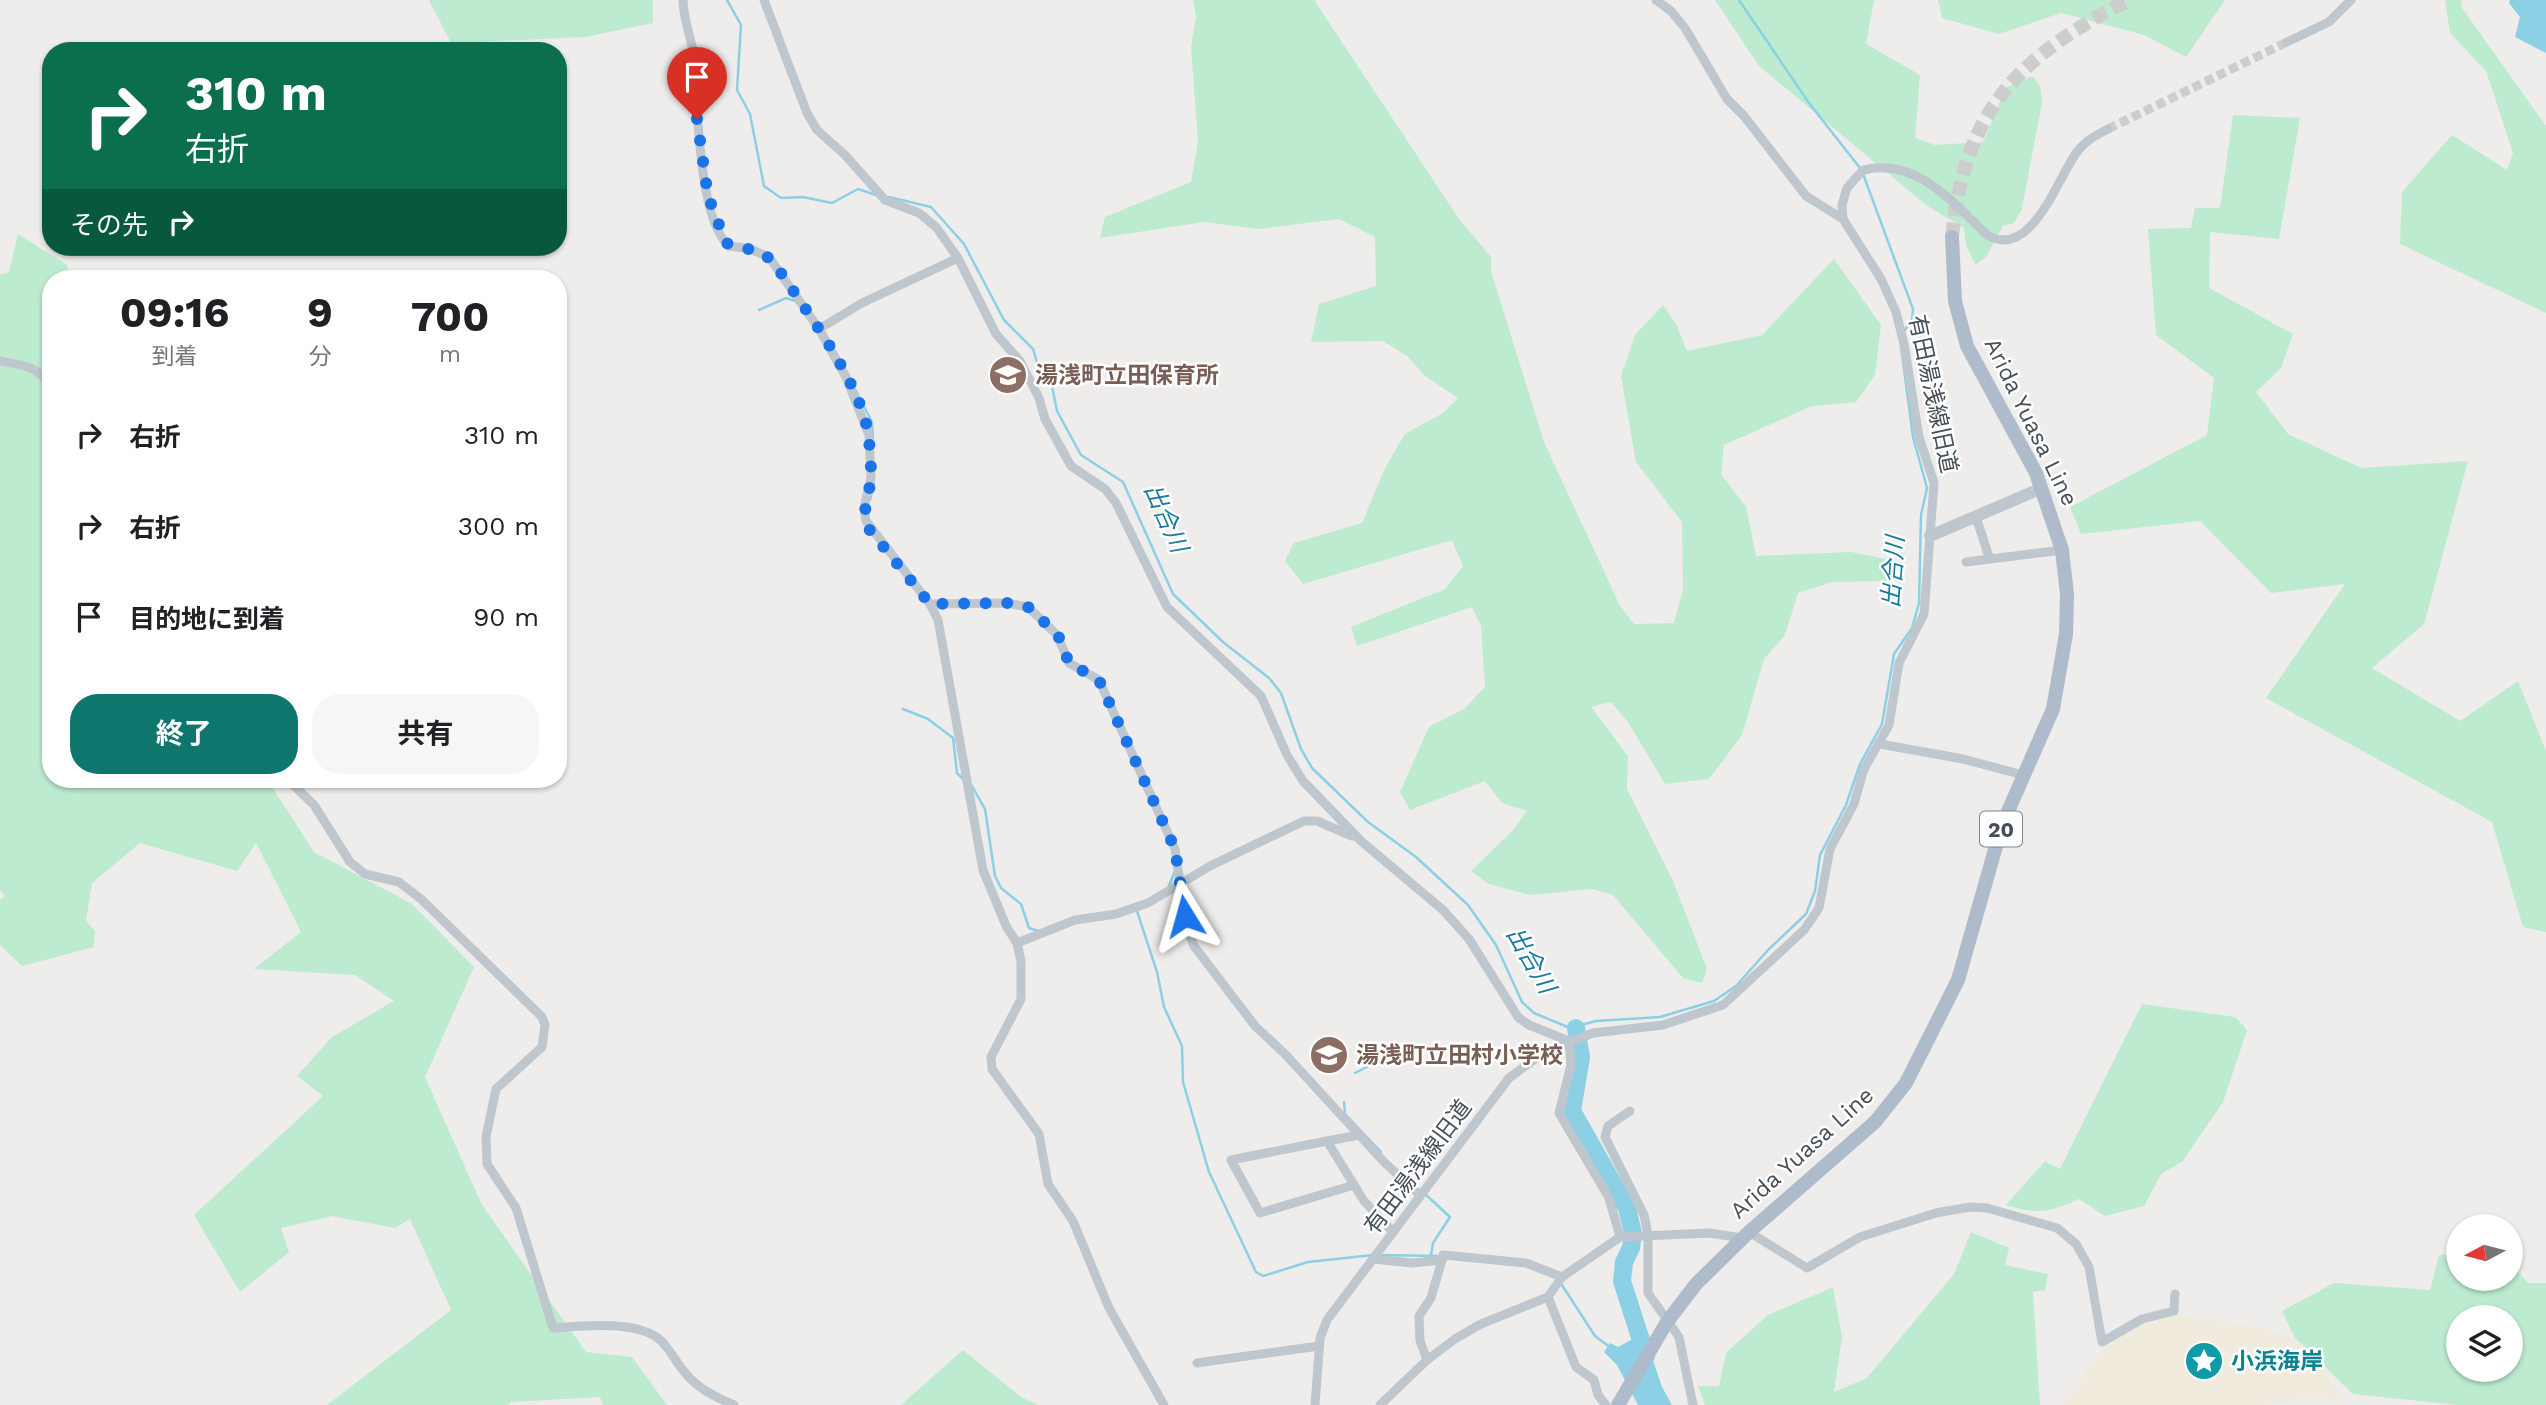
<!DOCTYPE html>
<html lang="ja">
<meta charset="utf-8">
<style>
:root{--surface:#fff;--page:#f6f6f6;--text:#202124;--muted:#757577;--accent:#0f766e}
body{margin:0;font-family:"Work Sans","Noto Sans JP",sans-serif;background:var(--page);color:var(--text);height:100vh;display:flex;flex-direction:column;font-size:26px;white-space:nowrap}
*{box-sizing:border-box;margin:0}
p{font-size:23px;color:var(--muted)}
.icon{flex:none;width:38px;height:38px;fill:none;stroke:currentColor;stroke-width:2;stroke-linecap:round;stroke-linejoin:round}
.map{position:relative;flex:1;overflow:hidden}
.details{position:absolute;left:42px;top:270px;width:525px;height:518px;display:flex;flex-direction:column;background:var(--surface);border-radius:28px;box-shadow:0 2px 5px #0004}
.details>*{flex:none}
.banner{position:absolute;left:42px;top:42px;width:525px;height:214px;border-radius:28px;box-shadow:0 2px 5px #0004;background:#0b6e4f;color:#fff;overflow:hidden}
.needle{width:46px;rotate:263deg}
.controls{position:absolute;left:2446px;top:1214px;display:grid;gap:14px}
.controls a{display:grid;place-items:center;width:77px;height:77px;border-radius:50%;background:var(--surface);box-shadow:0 2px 5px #0004;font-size:35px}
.pin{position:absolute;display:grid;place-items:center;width:60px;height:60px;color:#fff;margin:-72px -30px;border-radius:50% 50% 50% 0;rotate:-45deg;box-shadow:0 0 7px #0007}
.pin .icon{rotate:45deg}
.me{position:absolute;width:77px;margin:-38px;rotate:352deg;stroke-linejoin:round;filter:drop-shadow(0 0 5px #0008)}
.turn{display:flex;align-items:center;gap:24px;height:147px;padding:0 28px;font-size:32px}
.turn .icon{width:91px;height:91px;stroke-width:2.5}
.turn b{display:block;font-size:49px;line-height:60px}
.then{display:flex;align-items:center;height:66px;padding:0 28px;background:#0003;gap:14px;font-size:26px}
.eta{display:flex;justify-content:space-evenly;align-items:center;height:119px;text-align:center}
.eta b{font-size:42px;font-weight:700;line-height:49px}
.action{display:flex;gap:14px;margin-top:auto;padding:14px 28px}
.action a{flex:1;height:80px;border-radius:28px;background:var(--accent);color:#fff;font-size:28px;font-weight:700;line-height:80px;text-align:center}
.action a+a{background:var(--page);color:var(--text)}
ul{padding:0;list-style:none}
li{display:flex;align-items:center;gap:21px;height:91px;padding:0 28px}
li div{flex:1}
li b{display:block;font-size:26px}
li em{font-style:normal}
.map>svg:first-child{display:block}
.green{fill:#bcebd0;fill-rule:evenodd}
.sand{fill:#f0ebdd}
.water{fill:#8cd0e5}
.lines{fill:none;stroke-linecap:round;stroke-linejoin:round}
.stream{stroke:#8cd0e5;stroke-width:2.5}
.river{stroke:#8cd0e5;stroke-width:18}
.minor-tunnel{stroke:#cdcdce;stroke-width:9;stroke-dasharray:9 4.5;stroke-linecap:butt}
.primary-tunnel{stroke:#cdcdce;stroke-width:14;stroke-dasharray:14 7;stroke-linecap:butt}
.minor{stroke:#bec6ce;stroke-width:9}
.tertiary{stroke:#bec6ce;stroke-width:12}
.primary{stroke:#adbbca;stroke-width:14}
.route{stroke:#1a73e8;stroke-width:12;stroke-dasharray:0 21.6}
.labels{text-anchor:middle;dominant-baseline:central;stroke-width:5;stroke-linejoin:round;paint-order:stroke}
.shield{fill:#fff;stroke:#7e848a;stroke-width:2}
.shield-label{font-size:21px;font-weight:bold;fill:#464f58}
.education-label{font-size:23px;font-weight:bold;fill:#785e54;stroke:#fff;text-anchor:start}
.street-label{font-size:23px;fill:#464f58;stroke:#fff}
.culture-label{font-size:23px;font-weight:bold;fill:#0d838f;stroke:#fff;text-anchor:start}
.water-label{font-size:24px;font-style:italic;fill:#157b9c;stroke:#fff}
</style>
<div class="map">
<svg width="2546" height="1405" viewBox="0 0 2546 1405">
<rect width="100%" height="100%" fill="#efecec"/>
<!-- green -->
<g class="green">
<polygon points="429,0 653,0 653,23 585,37 451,43"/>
<polygon points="1193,0 1314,0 1459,219 1491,257 1491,271 1544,442 1620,606 1634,624 1674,623 1683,589 1682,522 1636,462 1621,376 1635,335 1663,305 1676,324 1687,351 1762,335 1834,259 1881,325 1875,375 1856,402 1812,406 1724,445 1721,474 1746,507 1756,556 1851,552 1891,560 1889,581 1832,582 1798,593 1785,635 1764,659 1742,735 1709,779 1665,784 1628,722 1611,702 1591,707 1628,756 1627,789 1673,881 1707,969 1702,983 1683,978 1613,895 1592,889 1530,895 1489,884 1471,871 1513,830 1527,811 1502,803 1485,781 1410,810 1400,792 1429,727 1464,709 1485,687 1481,626 1472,607 1357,646 1351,627 1445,589 1463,566 1452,540 1303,584 1285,561 1294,543 1362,523 1385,468 1405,434 1443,413 1458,398 1425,376 1407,356 1383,341 1311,342 1319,304 1376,286 1375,237 1339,219 1258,229 1204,222 1100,238 1105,217 1191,182 1198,142 1191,46 1196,17"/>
<polygon points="1715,0 1874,0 1866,44 1920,75 1915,138 1935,145 1983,142 2006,87 2033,76 2040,86 2042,102 2022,209 2014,223 2003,226 1986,257 1975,265 1966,245 1964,228 1926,205 1759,66"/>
<polygon points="1938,0 2225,0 2186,57 2144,35 2061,13 1999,34 1942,18"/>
<polygon points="2445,0 2461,0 2462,8 2546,126 2546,313 2400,244 2402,192 2452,135 2507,170 2513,153 2486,71 2450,33"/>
<polygon points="2233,115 2300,118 2279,239 2210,232 2209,288 2293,334 2281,368 2256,392 2288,434 2361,468 2468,461 2424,624 2372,668 2460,721 2518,681 2546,751 2546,932 2523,927 2492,822 2266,698 2345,584 2271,593 2200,521 2081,534 2070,507 2207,435 2214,378 2156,335 2148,229 2191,228 2195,208 2220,208"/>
<polygon points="18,234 67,265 71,278 51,278 51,779 267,779 314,852 412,904 474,967 425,1077 482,1205 586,1352 632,1357 667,1405 603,1405 600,1397 511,1402 508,1405 327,1405 451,1310 410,1219 395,1228 332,1216 281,1228 289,1252 240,1292 194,1215 323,1096 297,1076 332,1037 394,1001 355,975 254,969 301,932 256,843 237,871 140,843 92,883 86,921 95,931 94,947 22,966 0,945 0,899 5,896 0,890 0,275 9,272"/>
<path d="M2142,1004l93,13 12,13 -24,72 -41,60 -21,12 -17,32 -39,10 -26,-17c-29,13 -42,16 -73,6l39,-44 15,8z"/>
<polygon points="1971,1232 2009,1248 2005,1265 2048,1274 2045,1290 2033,1292 2040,1405 1705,1405 1698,1386 1719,1386 1726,1353 1768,1315 1833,1287 1842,1337 1834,1392 1867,1378 1954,1274"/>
<path d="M2439,1255h20v24h52v-15l17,19h18v122h-89l-104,-11 -58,-56 -13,-27 52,-28 96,7zM2459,1318h52v52h-52z"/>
<polygon points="963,1350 1021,1397 1038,1405 901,1405"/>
</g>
<!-- sand -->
<path class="sand" d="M2170,1315c19,0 114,15 127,25 20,15 33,40 47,60l-37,-2 -48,7h-196l23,-31 -4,-3c29,-32 46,-44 88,-56z"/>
<!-- water -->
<g class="water">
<polygon points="2510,0 2546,0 2546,53 2515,37 2520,17 2509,3"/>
<polygon points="1644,1333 1662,1387 1672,1405 1638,1405 1617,1365 1604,1352 1610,1343 1618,1347"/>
</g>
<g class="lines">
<!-- stream -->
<g class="stream">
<polyline points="727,0 741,25 737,90 750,114 764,186 781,198 803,197 832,203 858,189 876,195"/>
<polyline points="1739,0 1809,103 1860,168"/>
<polyline points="1863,174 1913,309 1912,319 1905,330"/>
<polyline points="889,197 931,207 964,244 1004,320 1033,349 1038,366 1052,386 1057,411 1081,455 1123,482 1173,594 1223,642 1269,678 1281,693 1301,749 1312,768 1368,822 1416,857 1468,905 1496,945 1522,1002 1534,1013 1570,1028 1596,1021 1660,1017 1714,1001 1736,986 1768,950 1806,914 1815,891 1820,855 1846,805 1860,764 1882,724 1894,654 1912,628 1919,603 1921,515 1927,488 1913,437 1900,339"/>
<polyline points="759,310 786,298 795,301"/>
<polyline points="855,389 872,422 873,438"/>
<polyline points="870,500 874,483"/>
<polyline points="903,709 928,719 953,738 957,773 964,780"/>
<polyline points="972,786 985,809 995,876 1001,888 1021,904 1029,928 1038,931"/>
<polyline points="1168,888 1175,871"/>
<polyline points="1136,908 1157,972 1164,1007 1182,1046 1183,1082 1209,1172 1256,1272 1263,1276 1308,1262 1373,1255"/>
<polyline points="1355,1073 1407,1047"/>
<polyline points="1344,1102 1345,1114 1381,1152"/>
<polyline points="1424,1193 1450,1217 1433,1243 1431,1255"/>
<polyline points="1379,1255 1439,1256"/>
<polyline points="1560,1282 1595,1336 1611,1348"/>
</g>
<!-- river -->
<polyline class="river" points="1576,1028 1581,1057 1572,1111 1627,1208 1633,1233 1631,1248 1624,1262 1622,1281 1646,1356"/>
<!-- minor-tunnel -->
<polyline class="minor-tunnel" points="2108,129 2287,42"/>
<!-- primary-tunnel -->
<path class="primary-tunnel" d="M1952,237c13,-128 66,-180 177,-237"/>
<!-- minor -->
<g class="minor">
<path d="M683,0c0,20 9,38 11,58 4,42 3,160 35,188l21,3 19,8 50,72 27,48 23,58 2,42 -7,31 2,13 64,83 8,16 45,250 23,56 11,17 4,18v38l-30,58 1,12 47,65 9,50 25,37 36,87 55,97"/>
<polyline points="764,0 807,113 817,130 845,155 885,200 919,213 936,227 958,258 996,334 1020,361 1039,398 1045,419 1071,466 1105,489 1116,503 1167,607 1261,696 1287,755 1303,781 1361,841 1443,910 1469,939 1518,1017 1529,1025 1569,1041 1571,1065 1559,1113 1609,1198 1620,1237"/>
<polyline points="1656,0 1671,11 1685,28 1727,99 1744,116 1806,196 1843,219"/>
<polyline points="2287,42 2329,22 2351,0"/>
<polyline points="819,329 862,303 958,258"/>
<path d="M0,361c23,4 38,5 51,26"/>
<polyline points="1976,517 1989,557"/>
<polyline points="1966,562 2062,550"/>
<polyline points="930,604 1007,603 1028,607 1057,635 1069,663 1099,680 1175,849 1187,928 1194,946 1255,1026 1285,1054 1384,1162 1420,1195"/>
<polyline points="1880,744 1963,759 2023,775"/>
<path d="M287,779l27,26 36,57 15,12 34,8 22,17 121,118 3,8 -3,22 -46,42 -10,48 1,27 29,44 37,120c29,-2 82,-8 106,11 9,7 15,20 23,30 13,18 31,27 52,36"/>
<polyline points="1017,943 1075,920 1116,914 1148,903 1210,866 1304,821 1317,821 1352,836"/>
<polyline points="1630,1111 1608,1126 1605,1137 1644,1215 1648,1235 1648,1293 1679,1337 1693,1405"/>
<polyline points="1359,1135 1327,1141 1364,1201 1393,1232"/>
<polyline points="1327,1141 1231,1160 1260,1213 1354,1185"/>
<polyline points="1749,1232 1807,1268 1860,1237 1936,1213 1970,1207 1987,1208 2057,1228 2076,1244 2089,1267 2102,1342 2142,1319 2174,1311 2175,1294"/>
<polyline points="1373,1259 1412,1263 1442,1260 1443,1255 1526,1263 1562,1277"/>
<polyline points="1548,1297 1576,1367 1594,1380 1598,1395 1606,1405"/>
<polyline points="1427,1360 1420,1341 1419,1316 1431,1298 1442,1260"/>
<polyline points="1197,1363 1319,1346"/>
<path d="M1315,1405l5,-67 7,-18 182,-242 34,-25 50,-20 70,-8 60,-20 81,-75 15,-22 11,-59 24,-45 10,-35 25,-44 10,-62 25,-49 10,-131 -15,-46 -15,-93 -8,-32 -15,-33 -38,-60 -1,-14 5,-17 16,-18c54,-13 90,33 124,65 44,26 70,-56 90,-83 8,-11 19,-17 31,-23"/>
<polyline points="1380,1405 1427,1360 1455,1339 1481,1324 1548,1297 1562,1277 1620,1237 1709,1233 1742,1238"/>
</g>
<!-- tertiary -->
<polyline class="tertiary" points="1930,536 2042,488"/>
<!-- primary -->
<polyline class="primary" points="1618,1405 1667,1322 1696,1284 1749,1232 1875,1122 1906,1083 1958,980 2002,825 2053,709 2066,634 2067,595 2062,550 2036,473 1967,346 1955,301 1952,237"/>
</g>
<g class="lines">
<!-- route -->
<path class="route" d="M697,119l11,77 18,47 37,10 12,11c29,44 85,117 93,169 2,14 3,29 3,43 -1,20 -11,33 -2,53l61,75 77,-1 21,4 30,28 11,28 30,17 76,169 10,67"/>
</g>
<!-- icons -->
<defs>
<symbol id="school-disc" viewBox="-11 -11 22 22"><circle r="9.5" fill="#8d6e63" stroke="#fff"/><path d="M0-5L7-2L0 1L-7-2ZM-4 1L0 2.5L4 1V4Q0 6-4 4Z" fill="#fff"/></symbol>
<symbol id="sight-disc" viewBox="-11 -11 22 22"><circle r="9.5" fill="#0f9aa8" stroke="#fff"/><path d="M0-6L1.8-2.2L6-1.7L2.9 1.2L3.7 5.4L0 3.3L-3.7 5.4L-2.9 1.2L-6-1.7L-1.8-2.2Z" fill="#fff"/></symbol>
</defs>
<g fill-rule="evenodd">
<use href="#school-disc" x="986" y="353" width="44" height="44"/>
<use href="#school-disc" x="1307" y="1033" width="44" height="44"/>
<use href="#sight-disc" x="2182" y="1339" width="44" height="44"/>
</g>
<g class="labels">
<!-- shield labels -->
<rect class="shield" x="1980" y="811.5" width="42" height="35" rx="5"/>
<g class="shield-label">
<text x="2001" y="829">20</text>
</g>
<!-- education labels -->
<g class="education-label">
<text x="1035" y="375">湯浅町立田保育所</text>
<text x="1356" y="1055">湯浅町立田村小学校</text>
</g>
<!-- street labels -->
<g class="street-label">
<text transform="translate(1933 394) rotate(78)">有田湯浅線旧道</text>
<text transform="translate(2031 422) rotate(64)">Arida Yuasa Line</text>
<text transform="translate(1802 1153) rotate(-42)">Arida Yuasa Line</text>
<text transform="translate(1418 1167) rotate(-53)">有田湯浅線旧道</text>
</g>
<!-- culture labels -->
<g class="culture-label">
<text x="2231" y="1361">小浜海岸</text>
</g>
<!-- water labels -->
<g class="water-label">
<text transform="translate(1166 518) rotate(66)">出合川</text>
<text transform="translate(1893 572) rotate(-86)">出合川</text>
<text transform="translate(1531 960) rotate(60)">出合川</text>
</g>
</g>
</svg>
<div class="controls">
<a><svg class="needle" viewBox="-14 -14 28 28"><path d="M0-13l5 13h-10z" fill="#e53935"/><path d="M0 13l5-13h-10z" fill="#757577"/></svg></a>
<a><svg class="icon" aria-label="layers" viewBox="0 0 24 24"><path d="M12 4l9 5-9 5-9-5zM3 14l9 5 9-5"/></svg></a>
</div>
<div class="pin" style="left:697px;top:119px;background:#d93025"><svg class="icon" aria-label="arrive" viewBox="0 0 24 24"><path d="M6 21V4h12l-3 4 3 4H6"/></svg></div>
<svg class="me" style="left:1185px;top:916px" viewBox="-20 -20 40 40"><path d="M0-17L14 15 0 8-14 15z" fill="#1a73e8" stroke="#fff" stroke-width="4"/></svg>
<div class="banner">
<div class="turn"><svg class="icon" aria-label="right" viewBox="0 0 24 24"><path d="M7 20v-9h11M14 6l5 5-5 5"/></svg><div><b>310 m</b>右折</div></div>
<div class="then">その先<svg class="icon" aria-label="right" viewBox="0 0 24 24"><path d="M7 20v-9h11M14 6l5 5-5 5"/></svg></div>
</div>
<section class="details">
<div class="eta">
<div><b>09:16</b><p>到着</p></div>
<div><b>9</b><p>分</p></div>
<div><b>700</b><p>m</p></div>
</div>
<ul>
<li><svg class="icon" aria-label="right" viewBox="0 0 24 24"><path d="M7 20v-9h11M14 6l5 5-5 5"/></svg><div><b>右折</b></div><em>310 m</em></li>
<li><svg class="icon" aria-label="right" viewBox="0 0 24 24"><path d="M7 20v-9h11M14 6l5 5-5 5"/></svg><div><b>右折</b></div><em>300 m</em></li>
<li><svg class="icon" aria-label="arrive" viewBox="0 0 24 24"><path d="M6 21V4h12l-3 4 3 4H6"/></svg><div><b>目的地に到着</b></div><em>90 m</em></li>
</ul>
<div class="action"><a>終了</a><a>共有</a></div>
</section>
</div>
